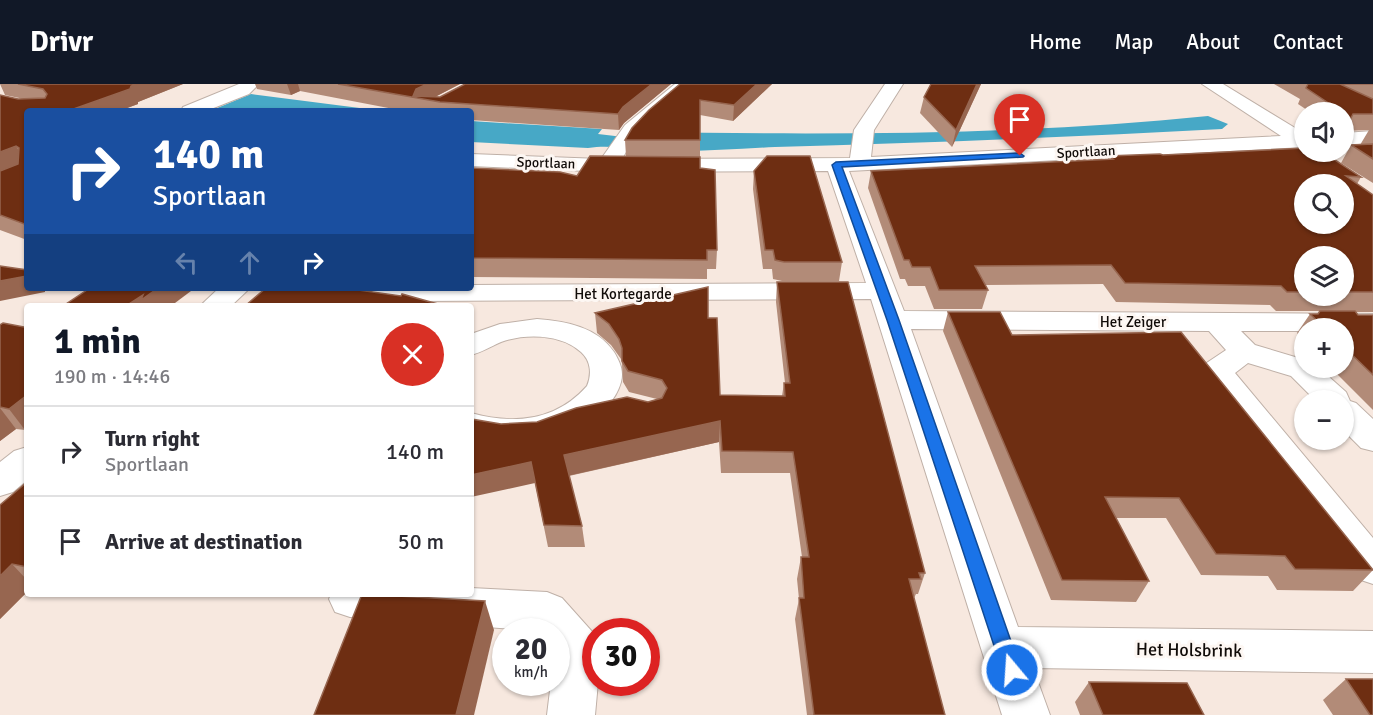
<!DOCTYPE html>
<meta charset="utf-8">
<style>
:root{--surface:#fff;--page:#f2f2f3;--text:#2b2b33;--muted:#7c7c81;--line:#e1e1e2;--accent:#111827}
body{margin:0;font-family:Signika,sans-serif;background:var(--page);color:var(--text);height:100vh;display:flex;flex-direction:column;font-size:22px;white-space:nowrap}
*{box-sizing:border-box;margin:0}
p{font-size:20px;color:var(--muted)}
.icon{flex:none;width:33px;height:33px;fill:none;stroke:currentColor;stroke-width:2;stroke-linecap:round;stroke-linejoin:round}
.map{position:relative;flex:1;overflow:hidden}
.side{position:absolute;left:24px;top:219px;width:450px;height:294px;display:flex;flex-direction:column;background:var(--surface);border-radius:6px;box-shadow:0 2px 4px #0004}
.side>*{flex:none}
.guide{position:absolute;left:24px;top:24px;width:450px;height:183px;border-radius:6px;box-shadow:0 2px 4px #0004;background:#1a4fa0;color:#fff;overflow:hidden}
.fabs{position:absolute;left:1294px;top:18px;display:grid;gap:12px}
.fabs a{display:grid;place-items:center;width:60px;height:60px;border-radius:50%;background:var(--surface);box-shadow:0 2px 4px #0004;font-size:30px}
.speed{position:absolute;left:492px;top:534px;display:flex;gap:12px;font-size:30px;font-weight:700;text-align:center}
.speed>*{display:grid;place-content:center;width:78px;height:78px;border-radius:50%;background:var(--surface);box-shadow:0 2px 4px #0004;line-height:1}
.speed small{font-size:15px;font-weight:400}
.speed .limit{border:9px solid #d22;background:#fff;color:#111}
.pin{position:absolute;display:grid;place-items:center;width:51px;height:51px;color:#fff;margin:-62px -26px;border-radius:50% 50% 50% 0;rotate:-45deg;box-shadow:0 0 6px #0007}
.pin .icon{rotate:45deg}
.me{position:absolute;width:66px;margin:-33px;rotate:342deg;stroke-linejoin:round;filter:drop-shadow(0 0 4px #0008)}
.turn{display:flex;align-items:center;gap:21px;height:126px;padding:0 30px;font-size:27px}
.turn .icon{width:78px;height:78px;stroke-width:2.5}
.turn b{display:block;font-size:42px;line-height:51px}
.lanes{display:flex;align-items:center;height:57px;padding:0 30px;background:#0003;justify-content:center;gap:30px;direction:ltr}
.lanes .off{opacity:.35}
.round{display:grid;place-items:center;flex:none;width:63px;height:63px;border-radius:32px;background:var(--page)}
.headline{display:flex;align-items:center;justify-content:space-between;height:102px;padding:0 30px}
h1{font-size:36px;font-weight:800;line-height:45px;color:var(--accent)}
ul{padding:0;list-style:none}
li{display:flex;align-items:center;gap:18px;height:90px;padding:0 30px;border-top:2px solid var(--line)}
li div{flex:1}
li b{display:block;font-size:22px}
li em{font-style:normal}
header{display:flex;align-items:center;gap:36px;box-sizing:border-box;height:84px;padding:0 30px;background:var(--accent);color:#fff}
header strong{font-size:28px}
nav{display:flex;gap:33px;margin-inline-start:auto;font-size:21px}
.map>svg:first-child{display:block}
.water{fill:#47a8c6}
.lines{fill:none;stroke-linecap:round;stroke-linejoin:round}
.minor-casing{stroke:#bfb0a7;stroke-width:2}
.minor{fill:#fff;fill-rule:evenodd}
.wall{fill:#b28b78;fill-rule:evenodd}
.shaded-wall{fill:#976650}
.building{fill:#6e2e12;stroke:#976650;stroke-width:1.5;fill-rule:evenodd}
.route{fill:#1a73e8;stroke:#114b97;stroke-width:1.5}
.labels{text-anchor:middle;dominant-baseline:central;stroke-width:6;stroke-linejoin:round;paint-order:stroke}
.far-street-label{font-size:14px;fill:#100b08;stroke:#fdf7f3}
.street-label{font-size:15px;fill:#100b08;stroke:#fdf7f3}
.near-street-label{font-size:18px;fill:#100b08;stroke:#fdf7f3}
</style>
<header>
<strong>Drivr</strong>
<nav><a>Home</a><a>Map</a><a>About</a><a>Contact</a></nav>
</header>
<div class="map">
<svg width="1373" height="631" viewBox="0 0 1373 631">
<rect width="100%" height="100%" fill="#f7e8df"/>
<!-- water -->
<g class="water">
<polygon points="251,10 383,27 210,27"/>
<path d="M1208,32l20,8 -6,5c-149,8 -298,14 -447,18 -44,2 -89,6 -133,3 -19,-2 -35,-5 -54,-2l-117,-6v-21l131,8 -4,5 34,4 13,-6c188,3 377,3 563,-16z"/>
</g>
<g class="lines">
<defs>
<g id="minor">
<polygon points="239,0 259,0 249,10 206,27 181,27 183,23"/>
<polygon points="675,0 695,0 648,40 631,59 622,75 850,74 854,46 885,0 903,0 874,46 871,73 1281,52 1202,0 1223,0 1305,50 1305,63 849,87 904,227 1373,230 1373,248 1344,248 1344,244 1305,244 1305,247 1241,247 1255,261 1305,276 1305,284 1319,284 1346,308 1350,317 1356,319 1373,335 1373,367 1361,364 1344,347 1344,316 1315,316 1291,292 1248,279 1235,289 1373,454 1373,500 1358,495 1200,287 1205,280 1226,266 1209,247 911,245 1018,543 1373,547 1373,589 1033,584 1050,631 1002,631 871,215 420,217 374,210 370,204 471,204 471,201 866,199 828,87 608,88 471,82 471,70 601,75 625,41"/>
<polygon points="1373,47 1373,59 1344,61 1344,49"/>
<polygon points="219,204 250,204 231,222 200,222"/>
<path d="M537,235c29,2 60,8 77,33 6,10 10,19 7,30 -11,40 -68,61 -105,62 -15,1 -30,-2 -45,-7v-24c43,12 85,8 116,-27 5,-12 4,-25 -6,-34 -20,-18 -55,-19 -80,-10 -11,5 -19,10 -30,13v-21l29,-10z"/>
<polygon points="27,363 27,396 13,408 0,412 0,378 14,367"/>
<polygon points="471,504 547,508 562,514 596,552 596,598 598,598 595,631 547,631 551,598 556,598 556,548 350,533 335,528 329,515 331,510 471,510"/>
</g>
</defs>
<!-- minor casing -->
<use href="#minor" class="minor-casing"/>
<!-- minor -->
<use href="#minor" class="minor"/>
</g>
<!-- wall -->
<g class="wall">
<polygon points="0,0 183,0 138,18 138,20 119,27 27,27 27,156 0,146 0,11 18,15 24,15 5,11"/>
<polygon points="255,0 460,0 435,13 440,13 465,0 671,0 624,39 619,46 471,36 471,27 404,27 300,7 291,11 257,5"/>
<polygon points="680,0 772,0 733,37 700,31 700,84 717,166 716,185 707,185 707,195 471,193 471,84 577,92 626,72 625,56"/>
<polygon points="931,0 981,0 952,63 920,29 924,13"/>
<polygon points="1274,0 1373,0 1373,99 1341,79 1351,61 1360,61 1369,46 1344,47 1344,28 1310,28 1298,20 1300,15"/>
<path d="M1163,71l198,22 -4,7 16,11v117h-17l2,3h15v95l-42,-42h13v-40h-39v13l-8,-8 13,-19h8l1,-3h-43l-6,-6 -154,-3 -13,-18 -118,1 3,5 -6,19h-48l-9,-23h-17l-3,-7h-5l-32,-91 3,-17 237,-12 1,-3zM1305,172h39v40h-39z"/>
<polygon points="754,87 842,178 839,197 782,197 773,195 772,185 763,185 753,105"/>
<polygon points="777,198 925,489 918,510 916,510 914,514 945,631 807,631 795,535 799,515 797,495 801,473 802,473 790,389 721,389 719,358 569,392 582,442 585,463 548,463 535,399 501,340 537,338 648,318 657,315 629,308 623,298 622,280 621,275 611,261 597,249 595,229 708,234 720,311 782,312 784,299 785,299 776,218"/>
<polygon points="948,228 1012,251 1373,486 1353,507 1277,506 1268,492 1201,491 1166,434 1116,434 1149,497 1136,518 1051,516 943,247"/>
<polygon points="0,241 24,243 27,242 27,345 25,346 16,345 0,357"/>
<polygon points="27,398 27,508 0,535 0,421"/>
<polygon points="1346,595 1373,631 1333,631 1323,616"/>
<polygon points="1089,598 1204,631 1080,631 1075,618"/>
</g>
<!-- shaded-wall -->
<g class="shaded-wall">
<polygon points="137,0 183,0 138,18 138,20 119,27 68,27"/>
<polygon points="287,0 298,0 300,7 291,11"/>
<polygon points="427,0 460,0 429,16 413,12 416,5"/>
<polygon points="652,0 671,0 624,39 619,46 618,30 623,23"/>
<polygon points="757,0 772,0 733,37 734,21"/>
<polygon points="977,0 981,0 952,63 956,46"/>
<polygon points="16,62 26,79 0,89 0,68"/>
<polygon points="27,192 27,204 45,204 45,208 0,217 0,197"/>
<polygon points="158,204 195,204 171,222 126,222 143,211"/>
<polygon points="27,311 27,345 25,346 9,325"/>
<polygon points="0,324 16,345 0,357"/>
<polygon points="720,337 719,358 567,392 564,371"/>
<polygon points="531,378 535,399 471,413 471,391"/>
<polygon points="12,480 27,496 27,508 0,535 0,492"/>
<polygon points="485,517 494,546 474,631 456,631"/>
</g>
<!-- building -->
<g class="building">
<polygon points="18,0 137,0 131,2 130,5 68,27 27,27 27,42 26,42 27,42 27,141 0,131 0,87 18,80 19,64 16,62 0,68 0,11 18,15 45,14 47,10 43,5"/>
<polygon points="338,0 427,0 416,5 413,12 440,13 465,0 652,0 623,23 618,30 440,18"/>
<polygon points="680,0 757,0 734,21 700,16 700,56 625,56 632,44 649,26"/>
<polygon points="931,0 977,0 956,46 924,13"/>
<polygon points="1308,0 1373,0 1340,0 1373,15 1373,30 1353,30 1351,34 1306,4"/>
<polygon points="1373,60 1373,75 1351,61"/>
<path d="M1305,64v4h18l38,25 -15,-1 27,19v97h-29v-36h-39v36h-18l-6,-6 -156,-3 -14,-18 -136,1 13,24h-49l-9,-23h-18l-3,-7h-5l-33,-89 242,-12 -4,-3 51,-2 3,1zM1305,100h39v40h-39z"/>
<polygon points="590,72 700,73 700,84 715,86 717,166 707,166 707,176 471,174 471,84 560,88 577,92"/>
<polygon points="767,72 810,72 842,178 784,178 775,176 773,166 765,166 754,87"/>
<polygon points="0,182 27,186 27,192 0,197"/>
<polygon points="777,198 848,198 925,489 919,489 921,495 909,495 945,631 814,631 799,514 804,514 801,473 809,473 793,368 722,367 720,337 564,371 582,442 544,441 531,378 471,391 471,335 501,340 537,338 576,324 627,313 648,318 662,314 667,304 662,296 628,287 622,277 622,264 619,255 609,240 595,229 708,203 708,234 717,234 720,311 785,312 784,299 790,299"/>
<polygon points="90,204 158,204 141,216 143,211 126,222 63,222"/>
<polygon points="266,204 344,204 401,212 402,210 445,222 245,222"/>
<polygon points="1320,227 1355,227 1358,231 1373,231 1373,291 1344,263 1344,244 1325,244 1310,230 1318,230"/>
<polygon points="948,228 1000,228 1012,251 1181,248 1373,486 1295,485 1285,472 1216,470 1179,414 1105,413 1149,497 1062,496"/>
<polygon points="3,239 24,243 27,242 27,311 9,325 0,323 0,241"/>
<polygon points="27,398 27,483 12,480 0,492 0,421"/>
<polygon points="362,510 485,517 456,631 314,631"/>
<polygon points="1346,595 1373,595 1373,631 1370,631"/>
<polygon points="1089,598 1187,599 1204,631 1103,631"/>
</g>
<!-- route -->
<polygon class="route" points="1020,69 1024,72 1023,73 842,83 899,236 1021,586 1018,592 1012,595 1005,592 1002,586 887,236 832,81 836,78"/>
<g class="labels">
<!-- far-street labels -->
<g class="far-street-label">
<text transform="translate(1086 68) rotate(-3)">Sportlaan</text>
<text transform="translate(546 79) rotate(2)">Sportlaan</text>
</g>
<!-- street labels -->
<g class="street-label">
<text x="623" y="210">Het Kortegarde</text>
<text x="1133" y="238">Het Zeiger</text>
</g>
<!-- near-street labels -->
<g class="near-street-label">
<text transform="translate(1189 566) rotate(1)">Het Holsbrink</text>
</g>
</g>
</svg>
<div class="fabs">
<a><svg class="icon" aria-label="sound" viewBox="0 0 24 24"><path d="M4 9h4l5-4v14l-5-4H4zM17 9q2 3 0 6"/></svg></a>
<a><svg class="icon" aria-label="search" viewBox="0 0 24 24"><circle cx="10" cy="10" r="6"/><path d="M15 15l6 6"/></svg></a>
<a><svg class="icon" aria-label="layers" viewBox="0 0 24 24"><path d="M12 4l9 5-9 5-9-5zM3 14l9 5 9-5"/></svg></a>
<a>+</a>
<a>−</a>
</div>
<div class="speed"><div>20<small>km/h</small></div><div class="limit">30</div></div>
<div class="pin" style="left:1020px;top:72px;background:#d93025"><svg class="icon" aria-label="arrive" viewBox="0 0 24 24"><path d="M6 21V4h12l-3 4 3 4H6"/></svg></div>
<svg class="me" style="left:1012px;top:586px" viewBox="-20 -20 40 40"><circle r="17" fill="#1a73e8" stroke="#fff" stroke-width="3"/><path d="M0-11L8 9 0 5-8 9z" fill="#fff"/></svg>
<div class="guide">
<div class="turn"><svg class="icon" aria-label="right" viewBox="0 0 24 24"><path d="M7 20v-9h11M14 6l5 5-5 5"/></svg><div><b>140 m</b>Sportlaan</div></div>
<div class="lanes"><svg class="icon off" aria-label="left" viewBox="0 0 24 24"><path d="M17 20v-9H6M10 6l-5 5 5 5"/></svg><svg class="icon off" aria-label="ahead" viewBox="0 0 24 24"><path d="M12 20V5M6 11l6-6 6 6"/></svg><svg class="icon" aria-label="right" viewBox="0 0 24 24"><path d="M7 20v-9h11M14 6l5 5-5 5"/></svg></div>
</div>
<section class="side">
<div class="headline"><div><h1>1 min</h1><p>190 m · 14:46</p></div><a class="round" style="background:#d93025;color:#fff"><svg class="icon" aria-label="close" viewBox="0 0 24 24"><path d="M6 6l12 12M18 6L6 18"/></svg></a></div>
<ul>
<li><svg class="icon" aria-label="right" viewBox="0 0 24 24"><path d="M7 20v-9h11M14 6l5 5-5 5"/></svg><div><b>Turn right</b><p>Sportlaan</p></div><em>140 m</em></li>
<li><svg class="icon" aria-label="arrive" viewBox="0 0 24 24"><path d="M6 21V4h12l-3 4 3 4H6"/></svg><div><b>Arrive at destination</b></div><em>50 m</em></li>
</ul>
</section>
</div>
